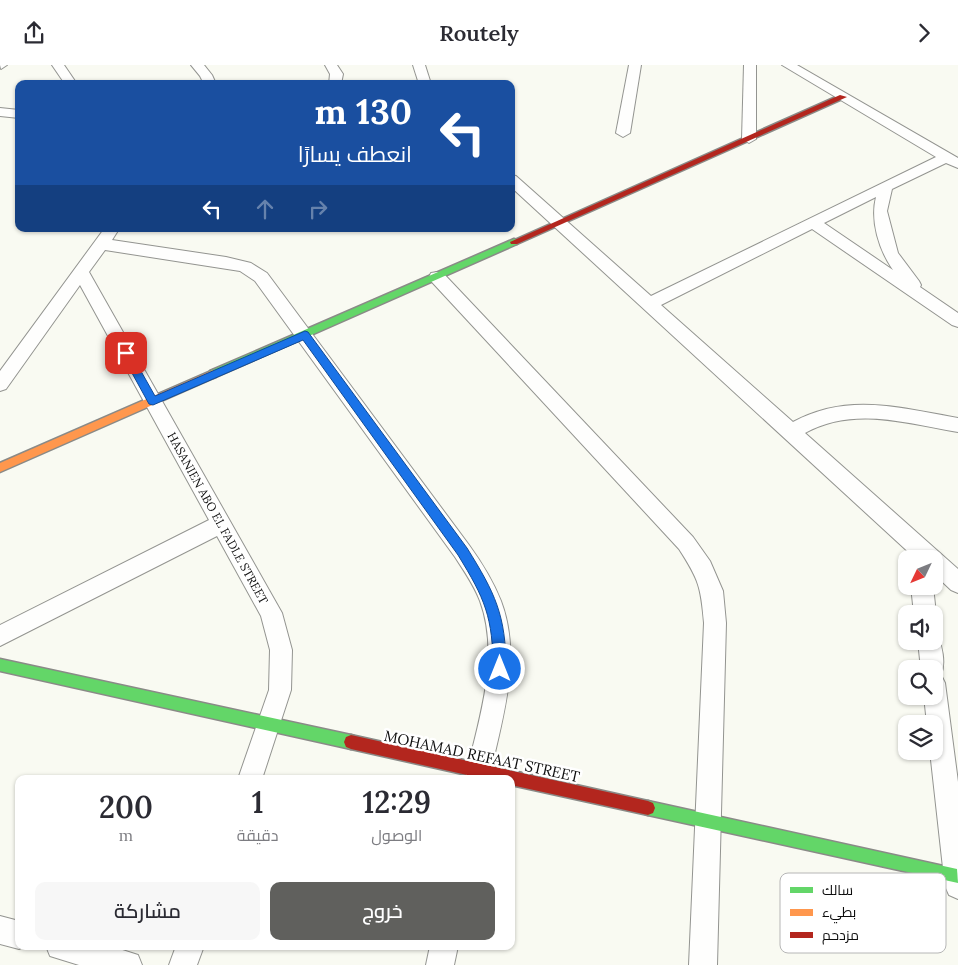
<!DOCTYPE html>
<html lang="ar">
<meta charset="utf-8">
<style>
:root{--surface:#fff;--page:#f7f7f7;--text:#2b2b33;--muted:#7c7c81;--accent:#60605d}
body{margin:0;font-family:Lora,Cairo,serif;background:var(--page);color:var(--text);direction:rtl;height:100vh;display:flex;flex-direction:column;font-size:19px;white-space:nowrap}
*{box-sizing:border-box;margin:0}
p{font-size:16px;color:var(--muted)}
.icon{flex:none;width:28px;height:28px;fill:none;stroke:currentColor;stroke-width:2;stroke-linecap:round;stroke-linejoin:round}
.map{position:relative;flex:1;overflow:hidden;direction:ltr}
.panel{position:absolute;left:15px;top:710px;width:500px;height:175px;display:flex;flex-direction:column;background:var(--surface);border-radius:10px;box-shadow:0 1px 4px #0004;direction:rtl}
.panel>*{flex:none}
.banner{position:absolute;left:15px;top:15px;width:500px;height:152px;border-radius:10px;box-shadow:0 1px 4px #0004;direction:rtl;background:#1a4fa0;color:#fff;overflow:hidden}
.needle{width:32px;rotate:227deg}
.controls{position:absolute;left:898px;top:485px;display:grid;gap:10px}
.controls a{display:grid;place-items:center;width:45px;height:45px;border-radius:10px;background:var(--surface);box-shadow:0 1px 4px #0004;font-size:25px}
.pin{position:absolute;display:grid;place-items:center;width:42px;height:42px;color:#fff;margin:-21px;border-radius:10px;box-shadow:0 2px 8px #0006}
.me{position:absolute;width:55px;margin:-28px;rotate:0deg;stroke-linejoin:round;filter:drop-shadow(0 0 4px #0008)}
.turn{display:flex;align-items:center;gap:18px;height:105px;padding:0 20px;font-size:22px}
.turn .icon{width:65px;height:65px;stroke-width:2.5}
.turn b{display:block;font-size:35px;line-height:42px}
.lanes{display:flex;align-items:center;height:48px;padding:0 20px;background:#0003;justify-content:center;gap:25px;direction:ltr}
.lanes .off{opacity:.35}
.eta{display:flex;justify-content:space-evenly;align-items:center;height:85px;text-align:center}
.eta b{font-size:30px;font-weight:600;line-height:35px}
.action{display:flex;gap:10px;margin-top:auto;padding:10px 20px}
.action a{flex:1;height:58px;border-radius:10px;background:var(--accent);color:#fff;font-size:20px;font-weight:600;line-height:58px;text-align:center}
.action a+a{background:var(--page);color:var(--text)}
header{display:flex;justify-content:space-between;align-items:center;height:65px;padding:0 20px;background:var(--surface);font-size:22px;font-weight:600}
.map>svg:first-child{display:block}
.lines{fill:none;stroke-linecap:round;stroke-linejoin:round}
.street-casing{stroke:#939490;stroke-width:2}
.fast-casing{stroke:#8a8a87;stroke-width:3}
.slow-casing{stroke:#8a8a87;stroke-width:3}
.jam-casing{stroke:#8a8a87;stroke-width:3}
.street{fill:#fefefd;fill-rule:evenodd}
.fast{fill:#63d668;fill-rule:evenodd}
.slow{fill:#ff974d;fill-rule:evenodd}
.jam{fill:#b3261e;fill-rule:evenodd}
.route{fill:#1a73e8;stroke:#114b97}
.labels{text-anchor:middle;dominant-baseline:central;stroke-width:5;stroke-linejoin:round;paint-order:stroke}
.street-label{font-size:12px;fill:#0d0d0d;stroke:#fff}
.near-street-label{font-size:15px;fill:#0d0d0d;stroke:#fff}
.key{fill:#fff;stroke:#b6b6b6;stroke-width:1}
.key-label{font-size:14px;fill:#0d0d0d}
</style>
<header><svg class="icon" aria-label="forward" viewBox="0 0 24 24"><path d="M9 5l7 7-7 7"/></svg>Routely<svg class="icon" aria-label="share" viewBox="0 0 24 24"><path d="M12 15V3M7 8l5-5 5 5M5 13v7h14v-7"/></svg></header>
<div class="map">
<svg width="958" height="900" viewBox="0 0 958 900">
<rect width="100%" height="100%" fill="#f9faf2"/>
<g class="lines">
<defs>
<g id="street">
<polygon points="0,0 7,0 1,4"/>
<polygon points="52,0 64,0 77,19 65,19"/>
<polygon points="191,0 204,0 212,10 216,19 204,19 200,11"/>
<polygon points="325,0 337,0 343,9 341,19 329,19 330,9"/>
<polygon points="413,0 425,0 431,19 419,19"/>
<polygon points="629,0 641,0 630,68 623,72 616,68"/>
<polygon points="744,0 756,0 756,74 749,78 742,74"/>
<path d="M782,0h15l161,93v10l-12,-5 -54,26 -5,22 11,42 21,28 2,4 -1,2 38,26v14l-6,-2 -140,-96 -151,76 132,117c55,-30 107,-14 165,-4v14c-52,-9 -105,-26 -153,1l153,136v24l-7,-3 -17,-16v-15h-18l-405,-372v-12l5,1 135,120 285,-139zM876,132c-6,24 3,53 17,73l-69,-47z"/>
<polygon points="0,43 19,45 19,53 0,51"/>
<path d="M104,164h15l-7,11 114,17 25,6 16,10 202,272c13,18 24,36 32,56 22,58 0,121 -12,178h-24c13,-57 36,-121 15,-178 -6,-16 -16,-30 -25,-44l-200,-276 -15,-10 -135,-21 -16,22 193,341 10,37 -1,40 -29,89h-24l31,-89 1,-40 -9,-34 -44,-80 -217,110v-21l209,-105 -129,-235 -74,104 -6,2v-20z"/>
<path d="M437,207l6,1 250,264 17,24 13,30 3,32 -9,342h-28l15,-342c-3,-36 -5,-43 -25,-74l-248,-268 -2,-4 2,-4z"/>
<polygon points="911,521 933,521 936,549 934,554 934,549 914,549"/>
<path d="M934,567l3,2c5,11 9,29 4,41l4,8 13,99v117l-9,-4 -4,-9 -15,-135h4v-27h-7l-3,-28h10v-27h-13l-3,-28h16z"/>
<polygon points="0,851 19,856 19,881 25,881 19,884 0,879"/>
<polygon points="46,881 110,881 138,890 142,900 79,900 50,891"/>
<polygon points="176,881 204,881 197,900 169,900"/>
<polygon points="430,881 458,881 454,900 426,900"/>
</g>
<g id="fast">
<polygon points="514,174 517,175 517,179 216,312 213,313 208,309 210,306"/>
<polygon points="0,594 351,670 356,672 358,677 356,682 351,684 0,606"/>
<polygon points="648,736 957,804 958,818 648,750 643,748 641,743 643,738"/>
</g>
<polygon id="slow" points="213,305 218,309 216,312 0,407 0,398"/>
<g id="jam">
<polygon points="840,30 847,32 517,179 511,179 510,177"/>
<polygon points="351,670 648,736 653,738 655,743 653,748 648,750 511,720 511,714 485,714 351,684 346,682 344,677 346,672"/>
</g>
</defs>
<!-- street casing -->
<use href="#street" class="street-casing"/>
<!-- fast casing -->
<use href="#fast" class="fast-casing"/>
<!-- slow casing -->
<use href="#slow" class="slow-casing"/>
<!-- jam casing -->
<use href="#jam" class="jam-casing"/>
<!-- street -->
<use href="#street" class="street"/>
<!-- fast -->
<use href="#fast" class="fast"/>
<!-- slow -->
<use href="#slow" class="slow"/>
<!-- jam -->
<use href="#jam" class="jam"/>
</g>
<!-- route -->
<path class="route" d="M305,266l3,1 159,216c28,45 39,67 39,121l-2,5 -4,1 -5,-1 -2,-5c0,-52 -8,-70 -35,-114l-155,-215 -150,65 -4,-1 -28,-51 5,-4 3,1 26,46z"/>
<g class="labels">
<!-- street labels -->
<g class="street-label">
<text transform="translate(218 453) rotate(61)">HASANIEN ABO EL FADLE STREET</text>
</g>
<!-- near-street labels -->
<g class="near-street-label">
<text transform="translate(482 691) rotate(12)">MOHAMAD REFAAT STREET</text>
</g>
</g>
<!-- legend -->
<rect x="780" y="808" width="166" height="80" rx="8" class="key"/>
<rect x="790" y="822" width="23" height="6" fill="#63d668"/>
<rect x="790" y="844" width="23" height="7" fill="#ff974d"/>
<rect x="790" y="867" width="23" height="6" fill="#b3261e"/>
<g class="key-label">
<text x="822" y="830">سالك</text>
<text x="822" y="852">بطيء</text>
<text x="822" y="875">مزدحم</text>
</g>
</svg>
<div class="controls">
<a><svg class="needle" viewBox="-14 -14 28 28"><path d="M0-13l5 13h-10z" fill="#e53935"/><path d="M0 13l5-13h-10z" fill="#7c7c81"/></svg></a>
<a><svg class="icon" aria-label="sound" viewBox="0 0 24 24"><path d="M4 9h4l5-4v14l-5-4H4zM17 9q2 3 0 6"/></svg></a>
<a><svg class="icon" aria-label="search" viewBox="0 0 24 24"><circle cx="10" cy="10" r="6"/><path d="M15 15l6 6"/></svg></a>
<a><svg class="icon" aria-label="layers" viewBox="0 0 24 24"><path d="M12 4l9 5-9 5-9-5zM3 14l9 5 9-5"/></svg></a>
</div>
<div class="pin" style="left:126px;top:288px;background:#d93025"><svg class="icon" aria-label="arrive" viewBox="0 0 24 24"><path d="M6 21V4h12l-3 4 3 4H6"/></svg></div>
<svg class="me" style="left:500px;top:604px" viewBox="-20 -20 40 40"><circle r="17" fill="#1a73e8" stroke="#fff" stroke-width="3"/><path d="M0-11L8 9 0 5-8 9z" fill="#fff"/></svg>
<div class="banner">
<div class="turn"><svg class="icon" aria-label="left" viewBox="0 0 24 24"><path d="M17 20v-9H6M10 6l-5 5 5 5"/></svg><div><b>130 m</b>انعطف يسارًا</div></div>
<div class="lanes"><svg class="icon" aria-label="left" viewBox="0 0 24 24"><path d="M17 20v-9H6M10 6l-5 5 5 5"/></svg><svg class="icon off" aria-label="ahead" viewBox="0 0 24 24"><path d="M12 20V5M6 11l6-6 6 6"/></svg><svg class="icon off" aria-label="right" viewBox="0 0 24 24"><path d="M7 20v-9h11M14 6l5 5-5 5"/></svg></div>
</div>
<section class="panel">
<div class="eta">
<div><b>12:29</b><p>الوصول</p></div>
<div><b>1</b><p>دقيقة</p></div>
<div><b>200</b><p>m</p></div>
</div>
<div class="action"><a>خروج</a><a>مشاركة</a></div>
</section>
</div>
